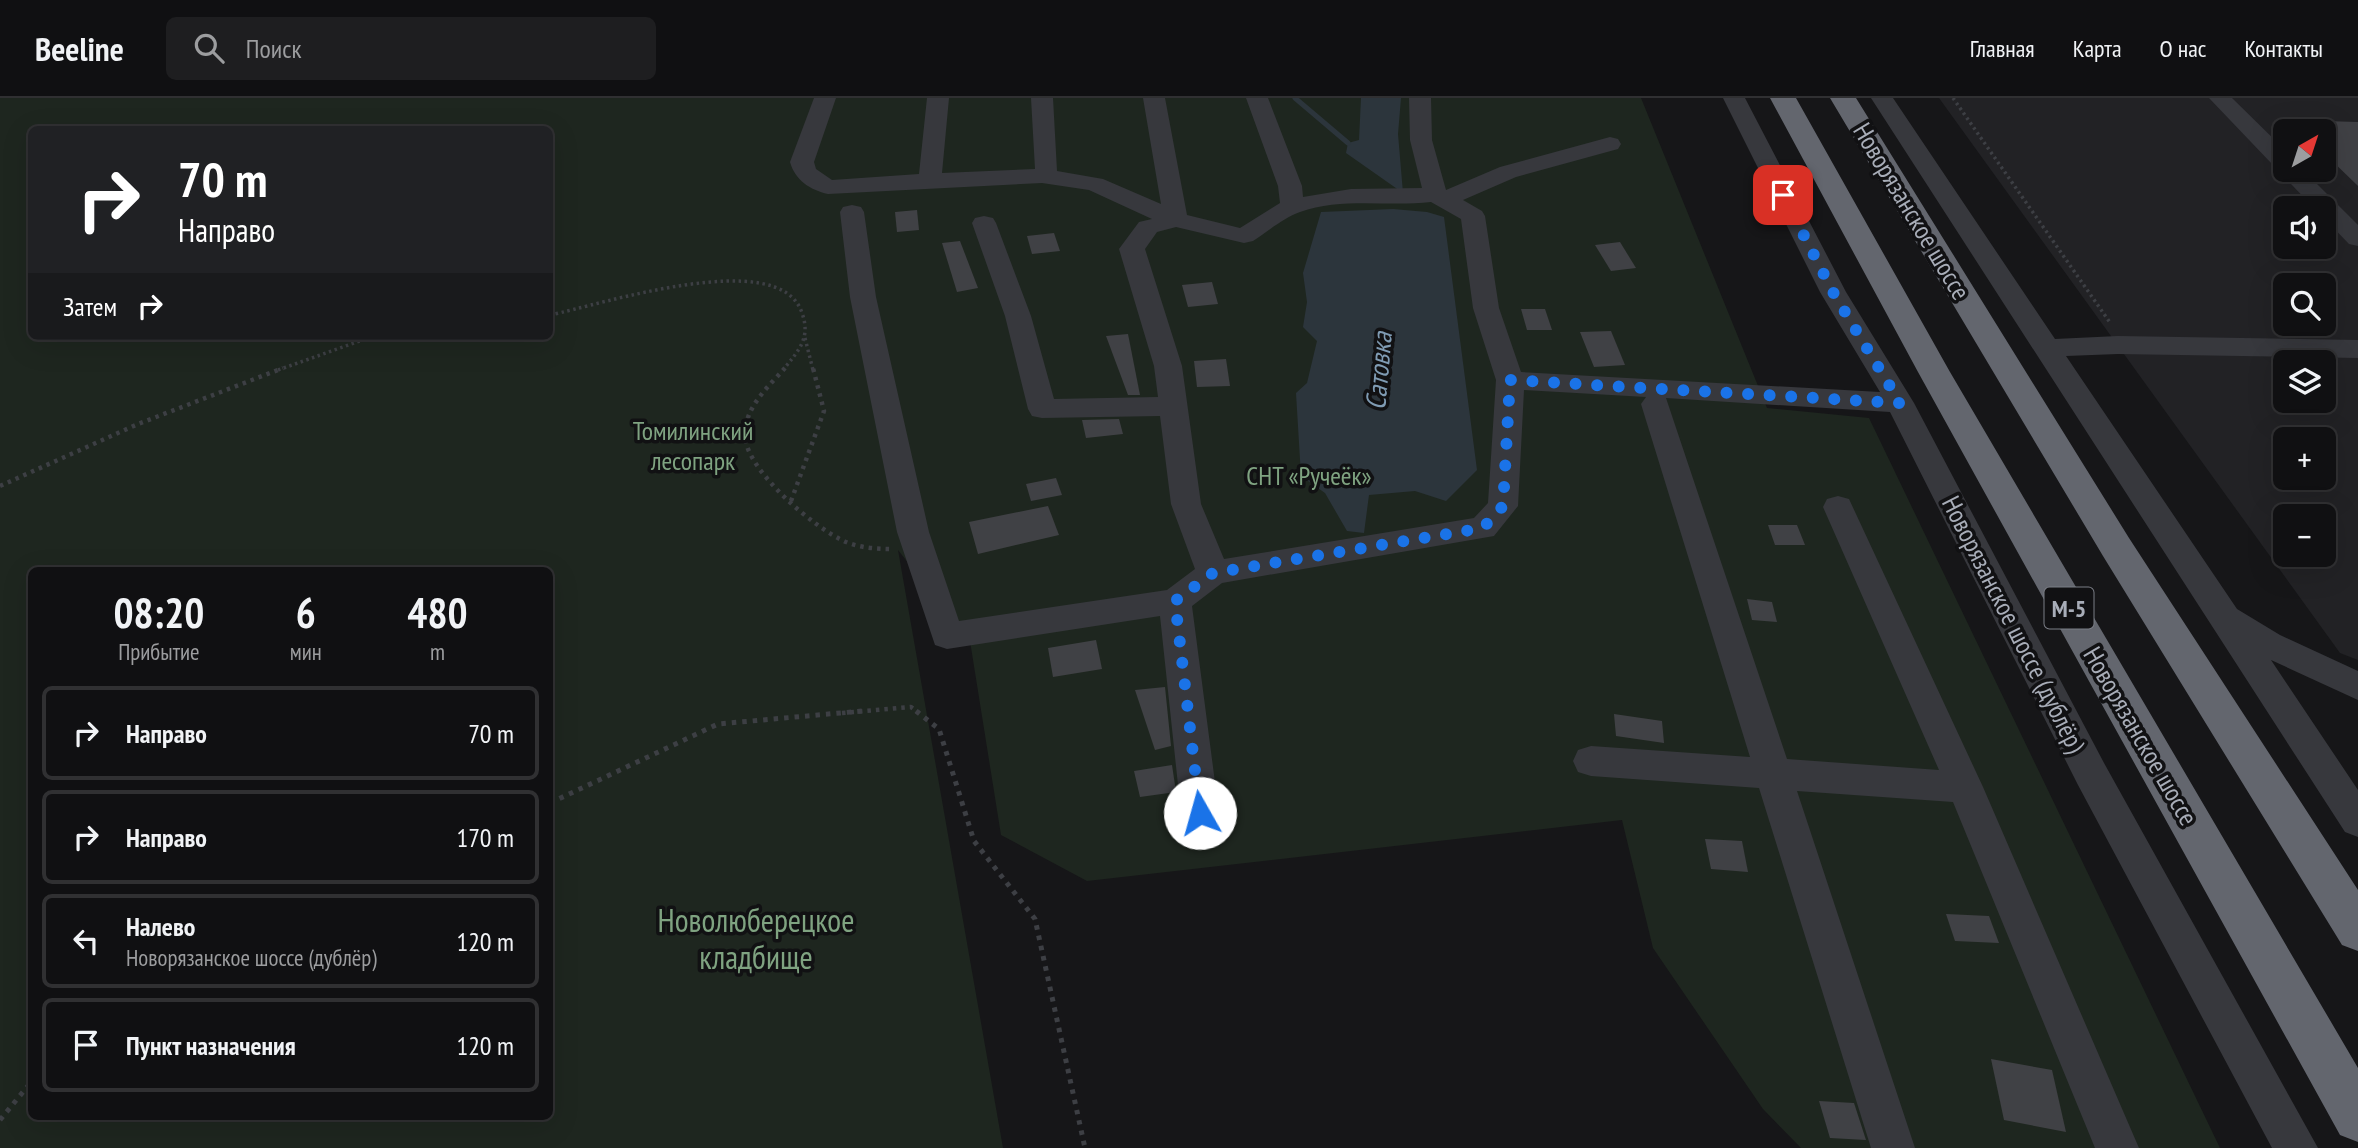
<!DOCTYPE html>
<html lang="ru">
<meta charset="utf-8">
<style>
:root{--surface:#101012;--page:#1e1e20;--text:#f1f3f6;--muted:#9c9d9f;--line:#303032}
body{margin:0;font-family:"PT Sans Narrow",sans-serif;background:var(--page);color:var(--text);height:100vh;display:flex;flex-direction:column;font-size:26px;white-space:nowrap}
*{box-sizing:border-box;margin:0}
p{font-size:23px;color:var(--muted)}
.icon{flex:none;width:38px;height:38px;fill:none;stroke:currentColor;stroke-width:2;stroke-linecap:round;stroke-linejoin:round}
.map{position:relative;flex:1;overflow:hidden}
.drawer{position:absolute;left:28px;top:469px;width:525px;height:553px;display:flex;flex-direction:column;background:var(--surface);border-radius:10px;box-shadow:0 7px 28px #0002,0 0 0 2px var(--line)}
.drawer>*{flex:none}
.banner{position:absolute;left:28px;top:28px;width:525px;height:214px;border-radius:10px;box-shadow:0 7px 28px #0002,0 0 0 2px var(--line);background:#202124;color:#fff;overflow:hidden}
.needle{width:46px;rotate:39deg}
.fabs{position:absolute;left:2273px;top:21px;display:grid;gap:14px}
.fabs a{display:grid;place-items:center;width:63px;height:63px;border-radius:10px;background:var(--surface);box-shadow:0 7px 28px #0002,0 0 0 2px var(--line);font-size:35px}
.pin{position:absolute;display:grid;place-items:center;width:60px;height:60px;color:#fff;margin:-30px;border-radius:14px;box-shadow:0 4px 10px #0006}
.me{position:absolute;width:77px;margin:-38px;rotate:353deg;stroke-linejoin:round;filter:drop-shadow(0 0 5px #0008)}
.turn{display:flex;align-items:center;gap:24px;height:147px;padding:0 35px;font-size:32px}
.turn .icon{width:91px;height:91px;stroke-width:2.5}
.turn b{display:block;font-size:49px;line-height:60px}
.then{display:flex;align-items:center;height:66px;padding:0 35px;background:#0003;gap:14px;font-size:26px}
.eta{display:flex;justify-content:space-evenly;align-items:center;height:119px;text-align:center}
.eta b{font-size:42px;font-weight:800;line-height:49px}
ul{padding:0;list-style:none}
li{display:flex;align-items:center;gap:21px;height:94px;margin:0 14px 10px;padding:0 21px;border:4px solid var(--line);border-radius:10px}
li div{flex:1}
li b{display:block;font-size:26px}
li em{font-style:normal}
header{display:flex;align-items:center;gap:42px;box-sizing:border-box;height:98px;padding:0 35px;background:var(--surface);border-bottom:2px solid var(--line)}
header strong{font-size:33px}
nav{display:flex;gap:38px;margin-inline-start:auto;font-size:24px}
.search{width:490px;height:63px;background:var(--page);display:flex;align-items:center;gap:18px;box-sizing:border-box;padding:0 24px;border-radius:10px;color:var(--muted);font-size:26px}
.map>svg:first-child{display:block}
.built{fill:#222225;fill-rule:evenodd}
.green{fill:#1e261f;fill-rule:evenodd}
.water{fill:#2c353c}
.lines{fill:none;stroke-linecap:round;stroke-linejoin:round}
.stream{stroke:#2c353c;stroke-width:5}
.building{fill:#404145}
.path-far2{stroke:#3d3f44;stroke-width:3.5;stroke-dasharray:2.5 3.5;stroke-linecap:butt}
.path-far1{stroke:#3d3f44;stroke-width:4.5;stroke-dasharray:3.5 5;stroke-linecap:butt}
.path{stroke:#3d3f44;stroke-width:5;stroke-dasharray:4.5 6;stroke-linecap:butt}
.minor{fill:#37383d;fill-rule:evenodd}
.highway{fill:#63666e;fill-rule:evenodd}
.route{stroke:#1a73e8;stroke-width:12;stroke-dasharray:0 21.6}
.labels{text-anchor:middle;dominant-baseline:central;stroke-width:7;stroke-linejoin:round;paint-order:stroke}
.shield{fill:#111113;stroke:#7b7e86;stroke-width:2}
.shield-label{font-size:24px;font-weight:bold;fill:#a8adb8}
.street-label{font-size:26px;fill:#a8adb8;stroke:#111113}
.park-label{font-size:26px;fill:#7fa381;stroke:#111113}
.water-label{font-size:28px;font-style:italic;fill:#7f9bb3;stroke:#111113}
.near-park-label{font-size:32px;fill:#7fa381;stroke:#111113}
</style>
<header>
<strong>Beeline</strong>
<div class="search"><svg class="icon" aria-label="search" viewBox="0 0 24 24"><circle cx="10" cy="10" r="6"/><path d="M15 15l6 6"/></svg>Поиск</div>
<nav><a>Главная</a><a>Карта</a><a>О нас</a><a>Контакты</a></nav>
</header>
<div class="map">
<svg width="2358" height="1050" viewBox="0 0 2358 1050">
<rect width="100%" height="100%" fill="#161618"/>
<!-- built -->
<path class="built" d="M1939,0h419v562l-18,-7zM2286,33h38v39h-38zM2286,110h38v39h-38zM2286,187h38v39h-38zM2286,264h38v39h-38zM2286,341h38v39h-38zM2286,418h38v39h-38z"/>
<!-- green -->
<path class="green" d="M0,0h1641l126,310 102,10 351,730h-419l-38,-39 -110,-161 -31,-128 -535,61 -86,-46 -31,-194 -72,-91 105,598h-1003zM32,32h518v206h-518zM32,472h518v546h-518z"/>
<!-- water -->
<g class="water">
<polygon points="1361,0 1401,0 1398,36 1403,95 1346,55 1348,45 1359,42"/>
<polygon points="1393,111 1427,114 1444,119 1477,372 1446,403 1415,393 1369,397 1364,435 1347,433 1325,395 1301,378 1296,295 1307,285 1317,243 1303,229 1307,204 1303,175 1321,114"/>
</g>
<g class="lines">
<!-- stream -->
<polyline class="stream" points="1295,0 1348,45"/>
</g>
<!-- building -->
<g class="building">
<polygon points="2324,23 2358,24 2358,88 2324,55"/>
<polygon points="917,112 919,132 897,134 895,114"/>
<polygon points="1054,135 1060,153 1032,156 1027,138"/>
<polygon points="960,143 978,190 957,194 942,145"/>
<polygon points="1620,144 1636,170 1611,173 1595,147"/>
<polygon points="1212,184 1218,206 1188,209 1182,187"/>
<polygon points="1521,211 1545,211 1552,232 1527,232"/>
<polygon points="1611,233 1625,267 1594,269 1580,234"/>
<polygon points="1128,236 1140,297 1128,297 1106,238"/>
<polygon points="1226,261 1230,288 1197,289 1194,263"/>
<polygon points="1119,321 1123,336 1086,340 1082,322"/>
<polygon points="1056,380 1062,397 1031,403 1026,386"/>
<polygon points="1048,408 1059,437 978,456 969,424"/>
<polygon points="1768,427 1797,427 1805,447 1775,447"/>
<polygon points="1747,501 1772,504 1777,524 1752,522"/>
<polygon points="1096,542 1102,571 1053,579 1048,550"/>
<polygon points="1165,589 1171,648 1155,652 1135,592"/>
<polygon points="1614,616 1662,623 1664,645 1616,638"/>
<polygon points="1172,667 1176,694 1140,699 1134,673"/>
<polygon points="1705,741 1742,743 1748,774 1711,771"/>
<polygon points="1946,816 1989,818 1999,845 1955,843"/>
<polygon points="1991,961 2052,972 2066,1034 2004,1022"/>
<polygon points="1819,1003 1854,1005 1866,1042 1830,1040"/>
</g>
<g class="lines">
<!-- path-far2 -->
<g class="path-far2">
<polyline points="1953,0 2111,226"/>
<path d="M550,217c50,-10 230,-70 252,-2 9,25 -3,37 -19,57"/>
<polyline points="805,240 813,272"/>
<polyline points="278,272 374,238"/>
</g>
<!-- path-far1 -->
<g class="path-far1">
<path d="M785,270c-17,19 -41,40 -40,68 1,34 70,93 101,106 15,6 31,7 47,7"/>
<polyline points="0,388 138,326 283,270"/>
<polyline points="791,403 824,313 813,270"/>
<polyline points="842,615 911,609 919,615"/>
</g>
<!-- path -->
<g class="path">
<polyline points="916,613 939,631 974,743 1035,821 1085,1050"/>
<polyline points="550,705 718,626 862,613"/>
<polyline points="0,1022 32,983"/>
</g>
<!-- minor -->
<g class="minor">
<path d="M814,0h22l-22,64 2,7 16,11 87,-6 8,-76h22l-7,75 93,-4 -4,-71h22l4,73 46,8 58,25 -18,-106h22l22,117 53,13 40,-25 -2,-17 -32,-88h22l34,88 1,11 48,-8 71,-1 -12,-48 -1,-42h22l1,42 14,50 54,-23 110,-30 8,2 3,5 -3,5 -102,28 -53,23 19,11 3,5 14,92 22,64 359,20 -60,-100 -97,-194h22l101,194 68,111 190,360 214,385h-46l-194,-363 -188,-373 -224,-14 121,361 152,11 -116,-263 4,-8 11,-3 11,3 134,288 156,361h-44l-142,-346 -156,-11 118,357h-44l-112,-360 -168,-12 -13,-4 -5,-11 5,-11 13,-4 159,11 -109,-353 5,-7 -122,-7 -6,116 -24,30 -272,47 -30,23 27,207 -6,11 -13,5 -13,-5 -6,-11 -21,-197 -213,33 -12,-4 -38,-113 -47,-235 -10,-85 3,-5 9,-2 9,2 3,5 12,85 53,235 30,89 208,-31 28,-21 -24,-65 -11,-88 -118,2 -10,-2 -4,-7 -23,-93 -33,-93 3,-5 9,-2 9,2 3,5 35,93 23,83 104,-2 -4,-31 -35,-117 20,-27 13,-3 -63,-29 -47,-7 -214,11c-18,-4 -33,-14 -38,-32zM1431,104l30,17 12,89 23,72 -8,123 -14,15 -250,41 -23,-55 -19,-138 -37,-117 12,-17 19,-5 68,16 9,-2c14,-9 30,-23 47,-29 41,-15 88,-5 131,-10z"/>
<polygon points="1871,0 1893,0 2055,241 2118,238 2358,242 2358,260 2118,256 2066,258 2237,511 2280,537 2358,573 2358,602 2271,562 2358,692 2358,739 2345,734"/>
<polygon points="2209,0 2232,0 2286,53 2286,72 2303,72 2358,127 2358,148 2349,146 2324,120 2324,110 2314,110"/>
</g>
<!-- highway -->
<g class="highway">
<polygon points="1770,0 1796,0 1950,274 2358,970 2358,1044 2340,1037 1918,274"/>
<polygon points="1830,0 1856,0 2129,440 2358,792 2358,853 2342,847 2103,458"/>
</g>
</g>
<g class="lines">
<!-- route -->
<polyline class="route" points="1200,715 1175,503 1213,475 1483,430 1503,408 1510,282 1900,305 1833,194 1783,97"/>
</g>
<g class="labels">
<!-- shield labels -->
<rect class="shield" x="2044.5" y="489.5" width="49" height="41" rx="5"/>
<g class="shield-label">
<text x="2069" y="510">М-5</text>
</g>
<!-- street labels -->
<g class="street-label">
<text transform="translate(1912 113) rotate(59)">Новорязанское шоссе</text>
<text transform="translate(2014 526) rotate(63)">Новорязанское шоссе (дублёр)</text>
<text transform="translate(2141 638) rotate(60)">Новорязанское шоссе</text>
</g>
<!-- park labels -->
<g class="park-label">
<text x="693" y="332">Томилинский<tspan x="693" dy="30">лесопарк</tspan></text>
<text x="1309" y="377">СНТ «Ручеёк»</text>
</g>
<!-- water labels -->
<g class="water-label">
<text transform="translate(1378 273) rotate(-85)">Сатовка</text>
</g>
<!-- near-park labels -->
<g class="near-park-label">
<text x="756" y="822">Новолюберецкое<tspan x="756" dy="37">кладбище</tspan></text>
</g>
</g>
</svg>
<div class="fabs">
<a><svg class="needle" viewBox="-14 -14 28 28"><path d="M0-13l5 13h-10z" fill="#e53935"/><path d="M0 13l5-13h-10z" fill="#9c9d9f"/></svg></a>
<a><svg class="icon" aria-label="sound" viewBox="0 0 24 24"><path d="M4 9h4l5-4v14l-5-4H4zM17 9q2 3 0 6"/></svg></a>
<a><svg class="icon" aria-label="search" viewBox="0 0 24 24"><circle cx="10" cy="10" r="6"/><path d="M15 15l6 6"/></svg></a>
<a><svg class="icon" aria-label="layers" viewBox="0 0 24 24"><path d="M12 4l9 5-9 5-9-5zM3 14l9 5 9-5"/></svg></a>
<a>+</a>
<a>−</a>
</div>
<div class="pin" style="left:1783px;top:97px;background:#d93025"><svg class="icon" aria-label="arrive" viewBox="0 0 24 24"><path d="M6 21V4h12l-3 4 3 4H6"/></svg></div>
<svg class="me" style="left:1200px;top:715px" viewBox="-20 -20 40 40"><circle r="19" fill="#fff"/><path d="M0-13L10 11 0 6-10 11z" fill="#1a73e8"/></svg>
<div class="banner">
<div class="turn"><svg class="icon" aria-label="right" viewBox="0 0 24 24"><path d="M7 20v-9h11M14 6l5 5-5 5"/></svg><div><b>70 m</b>Направо</div></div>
<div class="then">Затем<svg class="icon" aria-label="right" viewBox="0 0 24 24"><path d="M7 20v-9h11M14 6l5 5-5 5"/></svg></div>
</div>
<section class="drawer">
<div class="eta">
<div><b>08:20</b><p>Прибытие</p></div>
<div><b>6</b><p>мин</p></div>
<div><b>480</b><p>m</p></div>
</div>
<ul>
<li><svg class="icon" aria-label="right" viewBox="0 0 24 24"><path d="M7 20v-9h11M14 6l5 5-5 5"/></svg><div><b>Направо</b></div><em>70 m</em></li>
<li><svg class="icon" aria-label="right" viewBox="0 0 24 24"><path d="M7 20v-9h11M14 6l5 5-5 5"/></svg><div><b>Направо</b></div><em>170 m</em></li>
<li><svg class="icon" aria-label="left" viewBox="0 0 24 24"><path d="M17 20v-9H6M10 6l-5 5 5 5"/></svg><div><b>Налево</b><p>Новорязанское шоссе (дублёр)</p></div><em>120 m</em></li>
<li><svg class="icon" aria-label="arrive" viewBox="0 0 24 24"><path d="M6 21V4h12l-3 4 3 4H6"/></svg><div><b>Пункт назначения</b></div><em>120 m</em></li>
</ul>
</section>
</div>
